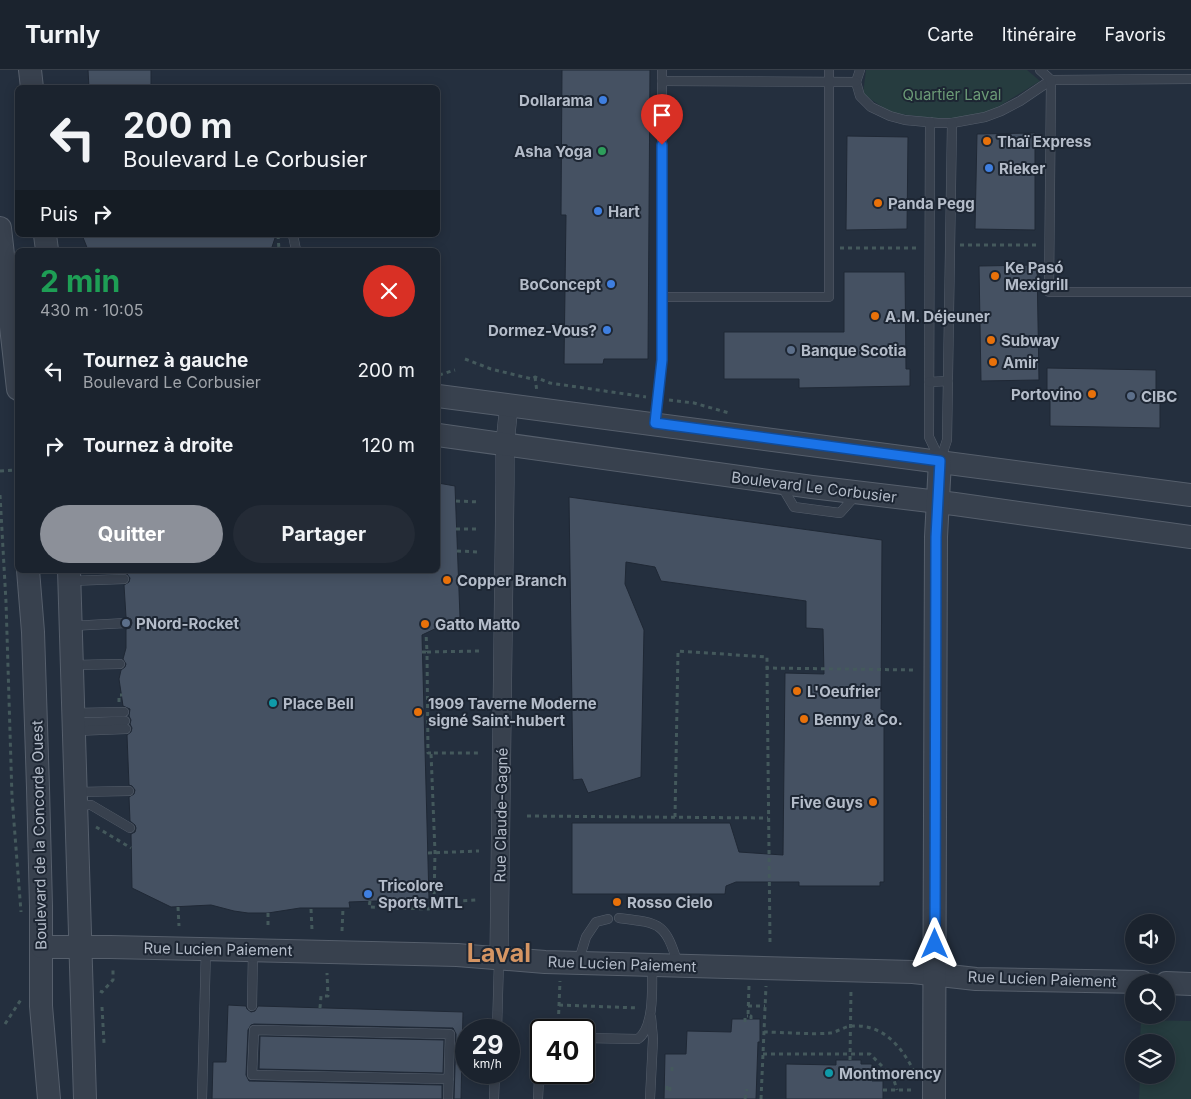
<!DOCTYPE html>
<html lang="fr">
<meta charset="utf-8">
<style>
:root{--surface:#1b232e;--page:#242b36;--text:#f1f3f6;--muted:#a0a4aa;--line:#39404a;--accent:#8c9099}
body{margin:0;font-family:Inter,sans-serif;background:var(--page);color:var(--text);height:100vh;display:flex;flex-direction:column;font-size:19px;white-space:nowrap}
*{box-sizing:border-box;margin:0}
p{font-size:16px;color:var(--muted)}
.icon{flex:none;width:28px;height:28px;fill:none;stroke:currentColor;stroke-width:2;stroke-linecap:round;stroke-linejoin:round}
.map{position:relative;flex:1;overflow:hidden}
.side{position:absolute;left:15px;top:178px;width:425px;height:325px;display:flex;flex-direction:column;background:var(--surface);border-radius:8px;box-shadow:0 2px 12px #0003,0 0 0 1px var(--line)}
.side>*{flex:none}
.top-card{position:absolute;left:15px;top:15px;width:425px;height:152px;border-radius:8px;box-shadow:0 2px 12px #0003,0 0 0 1px var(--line);background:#1b232e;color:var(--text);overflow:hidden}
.tools{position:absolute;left:1125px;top:844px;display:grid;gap:10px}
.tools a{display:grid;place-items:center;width:50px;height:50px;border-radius:50%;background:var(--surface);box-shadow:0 2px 12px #0003,0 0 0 1px var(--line);font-size:25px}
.speed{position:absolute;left:455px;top:949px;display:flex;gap:10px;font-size:25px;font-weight:700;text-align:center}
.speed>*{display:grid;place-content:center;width:65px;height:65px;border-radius:50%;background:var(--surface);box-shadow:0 2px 12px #0003,0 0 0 1px var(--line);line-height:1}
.speed small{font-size:12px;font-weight:400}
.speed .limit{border:2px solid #111;border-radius:8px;background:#fff;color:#111}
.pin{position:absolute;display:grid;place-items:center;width:42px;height:42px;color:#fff;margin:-51px -21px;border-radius:50% 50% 50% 0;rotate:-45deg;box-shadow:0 0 5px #0007}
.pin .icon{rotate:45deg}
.me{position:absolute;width:55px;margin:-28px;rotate:0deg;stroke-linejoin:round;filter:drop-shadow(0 0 4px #0008)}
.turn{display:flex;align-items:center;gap:18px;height:105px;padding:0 25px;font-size:22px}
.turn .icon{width:65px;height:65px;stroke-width:2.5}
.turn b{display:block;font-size:35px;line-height:42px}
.then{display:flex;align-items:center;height:48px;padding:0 25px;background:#0003;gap:10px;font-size:19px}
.round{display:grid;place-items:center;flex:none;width:52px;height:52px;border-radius:26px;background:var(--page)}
.summary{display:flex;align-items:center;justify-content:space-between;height:85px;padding:0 25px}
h1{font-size:30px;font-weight:700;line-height:38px;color:#1e9e55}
.primary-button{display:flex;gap:10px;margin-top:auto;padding:10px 25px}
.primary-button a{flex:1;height:58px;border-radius:30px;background:var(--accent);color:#fff;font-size:20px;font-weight:700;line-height:58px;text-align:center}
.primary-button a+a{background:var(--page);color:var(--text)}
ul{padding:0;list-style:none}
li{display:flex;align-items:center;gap:15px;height:75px;padding:0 25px}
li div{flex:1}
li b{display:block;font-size:19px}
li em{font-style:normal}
header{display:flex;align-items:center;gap:30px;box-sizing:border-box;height:70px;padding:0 25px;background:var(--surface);border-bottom:1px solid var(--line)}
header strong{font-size:24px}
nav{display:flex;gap:28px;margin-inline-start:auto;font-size:18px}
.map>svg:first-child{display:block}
.green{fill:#263c3f}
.building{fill:#455162;stroke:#1f2835}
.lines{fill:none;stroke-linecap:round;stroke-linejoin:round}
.service-casing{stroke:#565f6c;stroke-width:10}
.minor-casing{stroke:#565f6c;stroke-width:19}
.tertiary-casing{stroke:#565f6c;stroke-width:24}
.path{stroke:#44595c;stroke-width:3;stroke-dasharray:4 4;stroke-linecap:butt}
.service{stroke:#38414e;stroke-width:9}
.minor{stroke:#38414e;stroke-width:18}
.tertiary{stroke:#38414e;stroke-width:22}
.route-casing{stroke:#114b97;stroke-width:12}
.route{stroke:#1a73e8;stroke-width:9}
.shop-dot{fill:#3f7fe0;stroke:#1d2633;stroke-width:2}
.food-dot{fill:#e8710a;stroke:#1d2633;stroke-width:2}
.leisure-dot{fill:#2e9e5b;stroke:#1d2633;stroke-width:2}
.service-dot{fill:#5c6f8a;stroke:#1d2633;stroke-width:2}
.culture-dot{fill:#0f9aa8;stroke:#1d2633;stroke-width:2}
.labels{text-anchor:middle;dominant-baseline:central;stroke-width:4;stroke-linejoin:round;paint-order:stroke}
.park-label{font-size:15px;fill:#6b9a76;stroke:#1d2633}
.poi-label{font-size:15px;font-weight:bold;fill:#b4bcc9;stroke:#1d2633;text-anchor:start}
.street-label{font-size:15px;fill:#b4bcc9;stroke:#1d2633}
.town-label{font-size:25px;font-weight:bold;fill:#d59563;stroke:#1d2633}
</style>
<header>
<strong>Turnly</strong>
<nav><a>Carte</a><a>Itinéraire</a><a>Favoris</a></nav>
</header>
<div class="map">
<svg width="1191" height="1029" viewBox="0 0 1191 1029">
<rect width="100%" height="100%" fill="#242f3e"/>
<!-- green -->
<g class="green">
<polygon points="866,0 1027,0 1040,11 980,48 932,48 891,43 863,24"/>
<polygon points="1141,950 1191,951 1191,1029 1139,1029 1140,1005 1166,1005 1166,972 1140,972"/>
</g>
<!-- building -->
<g class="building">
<polygon points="88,0 151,0 151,18 89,18"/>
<polygon points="562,0 650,0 648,289 604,289 603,294 564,294 566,145 561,145"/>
<polygon points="1035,63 1035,160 975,159 977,64"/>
<polygon points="847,66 908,67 907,159 846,160"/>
<polygon points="82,165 276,165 271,180 88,180"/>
<polygon points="1037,195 1039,310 981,311 979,196"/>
<polygon points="844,202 905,202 906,299 910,299 910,316 799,318 799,309 724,309 724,262 844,262"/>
<polygon points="1047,298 1156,300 1156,330 1160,330 1160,358 1050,356 1050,331 1047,331"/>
<polygon points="438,413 455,416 460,547 422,565 429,829 349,832 350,838 300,838 268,843 248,843 234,841 211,835 171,837 132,818 131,764 135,762 136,758 135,755 130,751 129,727 134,724 135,720 132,716 129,715 127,665 131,662 132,658 130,654 131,650 129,646 130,639 123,636 119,609 121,600 125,597 126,594 123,589 126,578 126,559 130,558 132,553 131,549 126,547 124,515 129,512 130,508 127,504 123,503 123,500 438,500"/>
<polygon points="569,427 882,470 881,639 884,640 884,812 880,812 880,816 799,816 799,812 736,812 726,816 725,824 572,824 572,753 730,753 739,782 783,785 785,603 824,604 823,559 806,558 806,531 661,511 655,497 626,492 625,514 644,560 641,707 588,723 582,709 573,710"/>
<polygon points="228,935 246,936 247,939 251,942 255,941 258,936 463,942 461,1029 454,1029 456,964 453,958 254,954 251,955 248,960 246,1005 249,1011 442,1015 442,1029 212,1029 213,992 226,992"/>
<polygon points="732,949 760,949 760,972 758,972 756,1029 664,1029 665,984 686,984 687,961 731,962"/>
<polygon points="260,966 444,970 443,1003 259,999"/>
<polygon points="836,990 861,990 861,994 872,994 872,1011 883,1011 883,1029 786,1029 786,994 836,995"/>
</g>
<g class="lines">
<defs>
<g id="service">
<polyline points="860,0 856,12 860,26 871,37 890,46 905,50 938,53 952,53 985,47 1001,41 1020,31 1051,10 1191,9"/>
<polyline points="1040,0 1051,10 1049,222 1191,222"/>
<polyline points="662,11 856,12"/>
<polyline points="930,52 929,362 929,367 940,390"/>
<polyline points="293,165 296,180"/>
<polyline points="662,227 829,227 829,0"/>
<polyline points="929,312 948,311"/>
<polyline points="655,353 662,290 662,0"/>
<polyline points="940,391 947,370 952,53"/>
<polyline points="781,415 794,437 840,443 856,425"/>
<polyline points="70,511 124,509"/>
<polyline points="71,556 126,553"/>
<polyline points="73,595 120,594"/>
<polyline points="74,643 124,642"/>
<polyline points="74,653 125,651"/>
<polyline points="74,661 126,659"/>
<polyline points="77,722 129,721"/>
<polyline points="77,735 91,735 130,758"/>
<path d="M619,848c42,5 46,5 59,46"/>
<polyline points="578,893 586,867 596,852 608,849"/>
<polyline points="252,936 253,881"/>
<polyline points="497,960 499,890"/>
<path d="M584,968l54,1c17,-12 14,-55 14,-74"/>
<polyline points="202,1029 206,879"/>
<polyline points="448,1029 450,964 254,960 252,1005 449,1009"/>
<polyline points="494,1029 495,1002"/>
<polyline points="538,1029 541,966"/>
<polyline points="650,1029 653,969 651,947"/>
</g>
<polyline id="minor" points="499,887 505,412 505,374 509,334"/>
<g id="tertiary">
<polyline points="30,0 32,18"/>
<polyline points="0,158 18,319"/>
<polyline points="45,165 47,180"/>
<polyline points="438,326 1191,425"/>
<polyline points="438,365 812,417 955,434 1191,467"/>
<polyline points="28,500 33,562 38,718 41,836 41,936 49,1029"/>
<polyline points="69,500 85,1029"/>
<polyline points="42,877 110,877 457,885 545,892 913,902 976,909 1142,912"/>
<polyline points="1166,913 1191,914"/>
<polyline points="934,1029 936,467 940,391"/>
</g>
</defs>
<!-- service casing -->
<use href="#service" class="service-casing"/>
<!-- minor casing -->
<use href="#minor" class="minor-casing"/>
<!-- tertiary casing -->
<use href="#tertiary" class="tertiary-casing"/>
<!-- path -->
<g class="path">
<polyline points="296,17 296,18"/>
<polyline points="278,165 279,180"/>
<polyline points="960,175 1039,175"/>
<polyline points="840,178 919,178"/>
<polyline points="465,289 491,299 532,309 535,307 550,313 646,327"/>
<polyline points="439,305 455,300"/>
<polyline points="535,307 537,322"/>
<polyline points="669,330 694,333 729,343"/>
<polyline points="0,401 18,400"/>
<polyline points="0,425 6,532 12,727 21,842"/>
<polyline points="456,431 480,432"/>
<polyline points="456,459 480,459"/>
<polyline points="457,481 479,482"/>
<polyline points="458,509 478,510"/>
<polyline points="422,582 427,582 426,563"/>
<polyline points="119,632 119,625 122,625"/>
<polyline points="431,683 428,683 427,582 480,581"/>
<polyline points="527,746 768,748"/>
<polyline points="675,747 678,581 767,587 767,598"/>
<polyline points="96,757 131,778"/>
<polyline points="428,783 479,781"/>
<polyline points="370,831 369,837 429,839 434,832 477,830"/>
<polyline points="434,832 435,782 431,683 479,683"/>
<polyline points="178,837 179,856"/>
<polyline points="311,839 312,860"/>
<polyline points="268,843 268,859"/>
<polyline points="342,861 343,838"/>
<polyline points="770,872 767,598 916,600"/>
<polyline points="749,916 748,946 751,946 751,952"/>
<polyline points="100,921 102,922 113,910 113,898"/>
<polyline points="559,935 639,938"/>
<polyline points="748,936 765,936"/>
<polyline points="102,937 104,973"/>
<polyline points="320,938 321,926 328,926 327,903"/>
<polyline points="745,952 745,946 748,946"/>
<polyline points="5,954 22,928"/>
<polyline points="558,960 560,911"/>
<path d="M764,962c19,0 47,3 66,1 8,-1 15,-7 22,-7 31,-2 49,20 62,45"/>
<polyline points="763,984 870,984 893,1007 897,1020"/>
<polyline points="850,990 851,918"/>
<polyline points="672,1001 672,996"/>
<polyline points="667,1020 667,1014"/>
<polyline points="883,1020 915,1020"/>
<polyline points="670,1021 670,1014"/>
<polyline points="745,1029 747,1019"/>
<polyline points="761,1029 766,916"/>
</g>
<!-- service -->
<use href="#service" class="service"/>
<!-- minor -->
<use href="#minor" class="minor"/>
<!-- tertiary -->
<use href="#tertiary" class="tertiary"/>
</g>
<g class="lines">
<defs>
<polyline id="route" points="662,75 662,290 655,353 940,391 936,467 935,874"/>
</defs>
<!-- route casing -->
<use href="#route" class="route-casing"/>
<!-- route -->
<use href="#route" class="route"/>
</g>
<!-- markers -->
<g class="shop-dot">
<circle cx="603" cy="30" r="5"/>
<circle cx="989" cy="98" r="5"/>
<circle cx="598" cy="141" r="5"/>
<circle cx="611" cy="214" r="5"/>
<circle cx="607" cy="260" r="5"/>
<circle cx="368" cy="824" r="5"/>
</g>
<g class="food-dot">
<circle cx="987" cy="71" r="5"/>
<circle cx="878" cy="133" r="5"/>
<circle cx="995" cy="206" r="5"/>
<circle cx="875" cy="246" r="5"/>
<circle cx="991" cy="270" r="5"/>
<circle cx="993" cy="292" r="5"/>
<circle cx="1092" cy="324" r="5"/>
<circle cx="447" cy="510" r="5"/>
<circle cx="425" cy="554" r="5"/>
<circle cx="797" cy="621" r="5"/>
<circle cx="418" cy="642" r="5"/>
<circle cx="804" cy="649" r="5"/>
<circle cx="873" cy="732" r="5"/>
<circle cx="617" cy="832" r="5"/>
</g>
<circle class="leisure-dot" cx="602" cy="81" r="5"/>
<g class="service-dot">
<circle cx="791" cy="280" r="5"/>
<circle cx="1131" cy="326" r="5"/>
<circle cx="126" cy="553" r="5"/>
</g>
<g class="culture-dot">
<circle cx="273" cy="633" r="5"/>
<circle cx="829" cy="1003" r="5"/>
</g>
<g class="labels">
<!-- park labels -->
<g class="park-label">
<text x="952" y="24">Quartier Laval</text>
</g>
<!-- poi labels -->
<g class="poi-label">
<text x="593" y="30" text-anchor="end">Dollarama</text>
<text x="997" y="71">Thaï Express</text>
<text x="592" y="81" text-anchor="end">Asha Yoga</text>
<text x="999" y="98">Rieker</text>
<text x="888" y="133">Panda Pegg</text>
<text x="608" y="141">Hart</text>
<text x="1005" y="197">Ke Pasó<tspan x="1005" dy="17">Mexigrill</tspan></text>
<text x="601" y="214" text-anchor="end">BoConcept</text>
<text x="885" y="246">A.M. Déjeuner</text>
<text x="597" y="260" text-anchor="end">Dormez-Vous?</text>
<text x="1001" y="270">Subway</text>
<text x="801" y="280">Banque Scotia</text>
<text x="1003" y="292">Amir</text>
<text x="1082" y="324" text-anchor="end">Portovino</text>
<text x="1141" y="326">CIBC</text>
<text x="457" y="510">Copper Branch</text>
<text x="136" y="553">PNord-Rocket</text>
<text x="435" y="554">Gatto Matto</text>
<text x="807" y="621">L'Oeufrier</text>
<text x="283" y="633">Place Bell</text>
<text x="428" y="633">1909 Taverne Moderne<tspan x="428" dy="17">signé Saint-hubert</tspan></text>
<text x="814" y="649">Benny &amp; Co.</text>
<text x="863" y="732" text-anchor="end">Five Guys</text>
<text x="378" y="815">Tricolore<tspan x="378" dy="17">Sports MTL</tspan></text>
<text x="627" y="832">Rosso Cielo</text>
<text x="839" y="1003">Montmorency</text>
</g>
<!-- street labels -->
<g class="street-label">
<text transform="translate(814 417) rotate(7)">Boulevard Le Corbusier</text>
<text transform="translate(501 745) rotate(-89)">Rue Claude-Gagné</text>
<text transform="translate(39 765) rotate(-91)">Boulevard de la Concorde Ouest</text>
<text transform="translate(218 879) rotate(1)">Rue Lucien Paiement</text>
<text transform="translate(622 894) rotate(2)">Rue Lucien Paiement</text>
<text transform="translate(1042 909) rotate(2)">Rue Lucien Paiement</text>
</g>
<!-- town labels -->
<g class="town-label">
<text x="499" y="883">Laval</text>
</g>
</g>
</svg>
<div class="tools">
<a><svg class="icon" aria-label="sound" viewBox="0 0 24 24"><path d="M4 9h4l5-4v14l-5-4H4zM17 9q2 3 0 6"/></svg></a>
<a><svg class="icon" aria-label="search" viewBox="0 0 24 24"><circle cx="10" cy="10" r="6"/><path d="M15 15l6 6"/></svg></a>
<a><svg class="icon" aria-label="layers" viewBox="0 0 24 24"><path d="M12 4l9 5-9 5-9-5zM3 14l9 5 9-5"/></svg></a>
</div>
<div class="speed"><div>29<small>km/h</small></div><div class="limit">40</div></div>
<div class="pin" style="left:662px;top:75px;background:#d93025"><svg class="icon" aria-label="arrive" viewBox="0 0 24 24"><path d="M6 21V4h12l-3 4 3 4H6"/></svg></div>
<svg class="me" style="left:935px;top:874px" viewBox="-20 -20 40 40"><path d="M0-17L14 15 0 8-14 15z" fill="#1a73e8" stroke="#fff" stroke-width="4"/></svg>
<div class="top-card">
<div class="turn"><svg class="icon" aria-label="left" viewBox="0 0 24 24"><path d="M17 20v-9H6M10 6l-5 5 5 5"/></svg><div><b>200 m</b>Boulevard Le Corbusier</div></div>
<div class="then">Puis<svg class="icon" aria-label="right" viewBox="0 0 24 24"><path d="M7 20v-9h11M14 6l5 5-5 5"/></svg></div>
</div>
<section class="side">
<div class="summary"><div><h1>2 min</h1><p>430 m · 10:05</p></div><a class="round" style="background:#d93025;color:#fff"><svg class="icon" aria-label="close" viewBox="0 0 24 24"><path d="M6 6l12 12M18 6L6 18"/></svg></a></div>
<ul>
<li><svg class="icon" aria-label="left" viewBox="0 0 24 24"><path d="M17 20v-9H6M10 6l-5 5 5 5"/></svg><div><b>Tournez à gauche</b><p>Boulevard Le Corbusier</p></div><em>200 m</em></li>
<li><svg class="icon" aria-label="right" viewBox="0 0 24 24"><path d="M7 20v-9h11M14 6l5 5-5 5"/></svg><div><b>Tournez à droite</b></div><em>120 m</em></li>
</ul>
<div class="primary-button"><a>Quitter</a><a>Partager</a></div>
</section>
</div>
